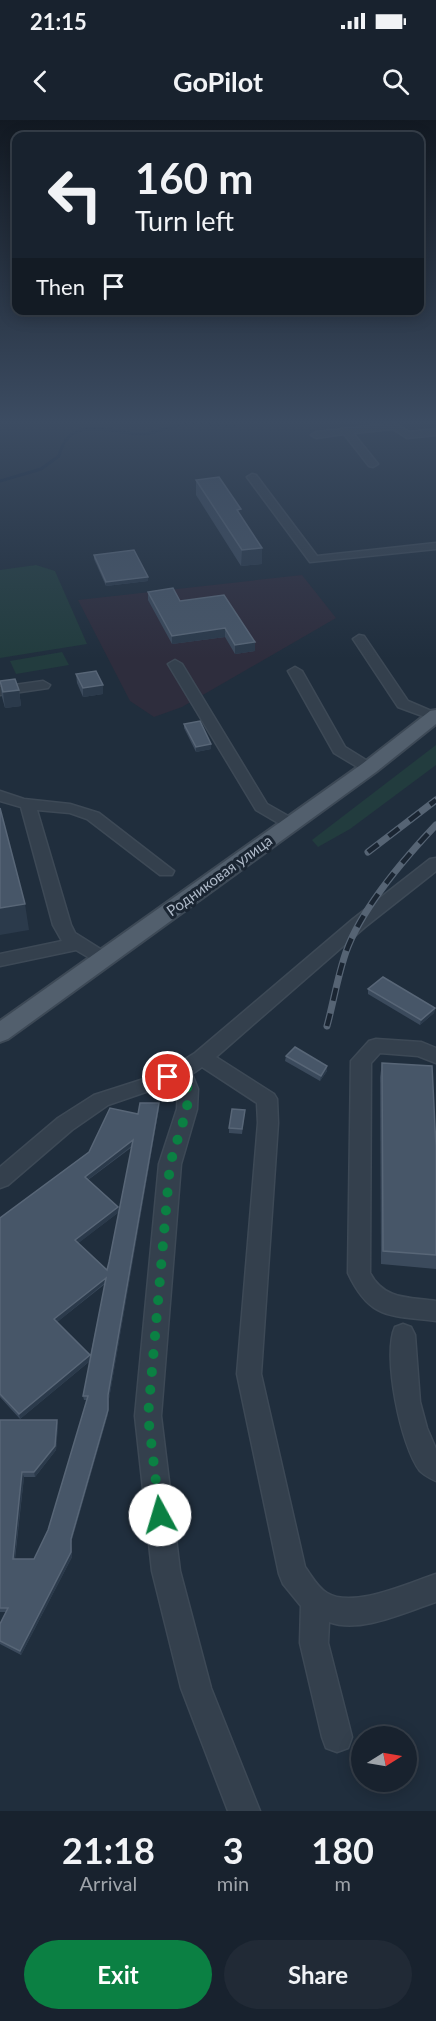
<!DOCTYPE html>
<meta charset="utf-8">
<style>
:root{--surface:#18222e;--page:#212a36;--text:#f1f3f6;--muted:#9fa4aa;--line:#363f4a;--accent:#0b8043}
body{margin:0;font-family:Lato,sans-serif;background:var(--page);color:var(--text);height:100vh;display:flex;flex-direction:column;font-size:22px;white-space:nowrap}
*{box-sizing:border-box;margin:0}
p{font-size:20px;color:var(--muted)}
.icon{flex:none;width:33px;height:33px;fill:none;stroke:currentColor;stroke-width:2;stroke-linecap:round;stroke-linejoin:round}
.map{position:relative;height:1691px;overflow:hidden}
.side{display:flex;flex-direction:column;background:var(--surface);flex:1}
.side>*{flex:none}
.guide{position:absolute;left:12px;top:12px;width:412px;height:183px;border-radius:12px;box-shadow:0 3px 15px #0003,0 0 0 2px var(--line);background:#18222e;color:var(--text);overflow:hidden}
.needle{width:39px;rotate:79deg}
.fabs{position:absolute;left:351px;top:1606px;display:grid;gap:12px}
.fabs a{display:grid;place-items:center;width:66px;height:66px;border-radius:50%;background:var(--surface);box-shadow:0 3px 15px #0003,0 0 0 2px var(--line);font-size:30px}
.pin{position:absolute;display:grid;place-items:center;width:51px;height:51px;color:#fff;margin:-26px;border:3px solid #fff;border-radius:50%;box-shadow:0 2px 6px #0007}
.me{position:absolute;width:66px;margin:-33px;rotate:354deg;stroke-linejoin:round;filter:drop-shadow(0 0 4px #0008)}
.turn{display:flex;align-items:center;gap:21px;height:126px;padding:0 24px;font-size:27px}
.turn .icon{width:78px;height:78px;stroke-width:2.5}
.turn b{display:block;font-size:42px;line-height:51px}
.then{display:flex;align-items:center;height:57px;padding:0 24px;background:#0003;gap:12px;font-size:22px}
.eta{display:flex;justify-content:space-evenly;align-items:center;height:102px;text-align:center}
.eta b{font-size:36px;font-weight:700;line-height:42px}
.primary-button{display:flex;gap:12px;margin-top:auto;padding:12px 24px}
.primary-button a{flex:1;height:69px;border-radius:36px;background:var(--accent);color:#fff;font-size:24px;font-weight:700;line-height:69px;text-align:center}
.primary-button a+a{background:var(--page);color:var(--text)}
.status{display:flex;justify-content:space-between;align-items:center;height:42px;padding:0 30px;background:var(--surface);direction:ltr}
.status svg{height:16px;fill:currentColor}
header{display:flex;justify-content:space-between;align-items:center;height:78px;padding:0 24px;background:var(--surface);font-size:27px;font-weight:700}
.map>svg:first-child{display:block}
.medical{fill:#2e2d3d}
.green{fill:#223c3e}
.lines{fill:none;stroke-linecap:round;stroke-linejoin:round}
.stream{stroke:#13253b;stroke-width:3}
.minor-casing{stroke:#3d4956;stroke-width:3}
.major-casing{stroke:#3d4956;stroke-width:4}
.minor{fill:#34404d;fill-rule:evenodd}
.major{fill:#525f6d;fill-rule:evenodd}
.rail-casing{stroke:#566474;stroke-width:7}
.rail{stroke:#1a2532;stroke-width:4.5;stroke-dasharray:13;stroke-linecap:butt}
.wall{fill:#3b4a5c;fill-rule:evenodd}
.shaded-wall{fill:#2b3a4b}
.building{fill:#475668;stroke:#586677;stroke-width:1.5;fill-rule:evenodd}
.route{stroke:#0b8043;stroke-width:10;stroke-dasharray:0 18}
.labels{text-anchor:middle;dominant-baseline:central;stroke-width:6;stroke-linejoin:round;paint-order:stroke}
.street-label{font-size:15px;fill:#afbac9;stroke:#1a2532}
</style>
<div class="status"><b>21:15</b><svg viewBox="0 0 49 12"><path d="M0 12V9h3v3zM5 12V6h3v6zM10 12V3h3v9zM15 12V0h3v12zM26 1h20v11H26zM47 4h2v5h-2z"/></svg></div>
<header><svg class="icon" aria-label="back" viewBox="0 0 24 24"><path d="M15 5l-7 7 7 7"/></svg>GoPilot<svg class="icon" aria-label="search" viewBox="0 0 24 24"><circle cx="10" cy="10" r="6"/><path d="M15 15l6 6"/></svg></header>
<div class="map">
<svg width="436" height="1691" viewBox="0 0 436 1691">
<rect width="100%" height="100%" fill="#202e3d"/>
<!-- medical -->
<polygon class="medical" points="302,455 336,498 182,587 154,597 130,581 78,480"/>
<!-- green -->
<g class="green">
<polygon points="36,445 55,451 87,524 0,538 0,450"/>
<polygon points="62,532 69,545 16,554 10,541"/>
<polygon points="436,625 436,645 350,709 318,727 312,720"/>
</g>
<g class="lines">
<!-- stream -->
<path class="stream" d="M0,361l41,-12 18,-13c10,-44 55,-21 84,-22 13,-1 24,-7 37,-9 18,-4 38,1 56,1v-3"/>
<defs>
<g id="minor">
<polygon points="395,303 409,312 436,309 436,315 407,318 393,309 353,313 378,344 373,347 369,346 344,314 316,318 311,315 316,312"/>
<polygon points="252,354 256,355 317,436 436,423 436,429 310,442 247,357"/>
<polygon points="359,515 364,516 408,581 436,593 436,601 398,587 353,519"/>
<polygon points="175,540 182,544 267,684 297,701 299,704 297,707 285,707 256,690 168,544"/>
<polygon points="295,547 302,551 345,627 374,645 376,648 374,651 364,651 334,633 288,551"/>
<polygon points="43,561 50,565 48,568 0,575 0,567"/>
<polygon points="0,671 24,679 70,684 99,693 174,751 172,755 160,755 87,699 70,693 37,690 71,805 75,813 110,835 113,839 110,843 98,843 76,830 0,846 0,834 62,821 53,805 21,687 0,681"/>
<path d="M436,738v13l-71,56 -149,130 58,37 3,5 1,24 -17,251 44,193c6,8 13,21 22,26 26,16 81,-10 109,-19v28c-31,10 -76,32 -107,20l-1,21 24,94 -4,11 -11,4 -11,-4 -4,-11 -22,-94 1,-37 -18,-22 -4,-10 -42,-200 21,-251 -1,-20 -55,-36 -10,7 6,15 -1,20 -16,55 -20,252 19,155 31,117 49,123h-32l-47,-123 -29,-117 -17,-155 24,-252 18,-55 1,-20 -3,-7 -67,23 -36,25 -64,55 -8,3v-21l58,-49 36,-23 53,-17 27,-12 21,-13 158,-134 77,-60z"/>
<path d="M376,919l45,3 15,6v15l-18,-7 -38,-3 -9,10 -1,210c14,27 39,24 66,28v20c-46,-6 -66,-1 -88,-48l3,-212 18,-20z"/>
<path d="M403,1204l8,3 4,8 5,67 7,26 9,21v32c-6,-3 -11,-5 -16,-10 -19,-24 -38,-116 -25,-144z"/>
</g>
<polygon id="major" points="436,590 436,604 376,652 8,919 0,922 0,901 362,644 430,591"/>
</defs>
<!-- minor casing -->
<use href="#minor" class="minor-casing"/>
<!-- major casing -->
<use href="#major" class="major-casing"/>
<!-- minor -->
<use href="#minor" class="minor"/>
<!-- major -->
<use href="#major" class="major"/>
<defs>
<g id="rail">
<polyline points="368,732 436,680"/>
<path d="M327,906c6,-22 10,-46 17,-68 14,-46 59,-98 92,-133"/>
</g>
</defs>
<!-- rail casing -->
<use href="#rail" class="rail-casing"/>
<!-- rail -->
<use href="#rail" class="rail"/>
</g>
<!-- wall -->
<g class="wall">
<polygon points="196,360 241,396 262,444 241,446 196,375"/>
<polygon points="94,435 148,461 106,466 94,439"/>
<polygon points="148,472 180,481 255,522 255,531 235,534 225,517 172,524 148,480"/>
<polygon points="76,554 103,574 83,577 77,563"/>
<polygon points="0,561 19,570 21,586 5,588 2,577"/>
<polygon points="184,604 211,624 211,629 196,632 184,608"/>
<polygon points="368,869 435,888 434,893 420,905 368,874"/>
<polygon points="286,936 327,946 327,951 320,961 285,941"/>
<polygon points="382,943 436,1027 436,1149 381,1144 380,957"/>
<path d="M159,988l-50,291 -1,15 -37,129 1,14 -51,98 -21,-11v-20l6,-12h-6v-192h57l1,5 -2,25 -21,27h-11l-9,82h19l14,-29 39,-130h-3l-1,-4 7,-35 -70,58 -20,-22v-179l89,-66 49,-38zM132,1027l-25,123 -29,-27 41,-31 -1,-5 -30,-27zM105,1164l-15,73 -33,-35z"/>
<polygon points="245,990 242,1014 229,1013 229,1008"/>
</g>
<!-- shaded-wall -->
<g class="shaded-wall">
<polygon points="262,428 262,444 241,446 242,430"/>
<polygon points="148,457 148,461 106,466 106,462"/>
<polygon points="225,508 225,517 172,524 172,516"/>
<polygon points="255,522 255,531 235,534 235,525"/>
<polygon points="103,565 103,574 83,577 83,568"/>
<polygon points="19,570 21,586 5,588 3,572"/>
<polygon points="211,624 211,629 196,632 196,627"/>
<polygon points="25,784 29,810 0,815 0,788"/>
<polygon points="435,888 434,893 420,905 421,900"/>
<polygon points="327,946 327,951 320,961 321,956"/>
<polygon points="159,983 159,988 109,1279 108,1294 71,1423 72,1437 21,1535 20,1531 108,1275"/>
<polygon points="133,1020 133,1025 85,1062 85,1057"/>
<polygon points="118,1087 119,1092 76,1125 75,1120"/>
<polygon points="106,1158 106,1162 55,1204 54,1199"/>
<polygon points="90,1235 91,1240 20,1299 19,1294"/>
<polygon points="57,1300 58,1305 56,1330 35,1357 34,1352"/>
<polygon points="22,1352 24,1357 14,1443 13,1439"/>
</g>
<!-- building -->
<g class="building">
<polygon points="219,357 241,389 237,390 262,428 242,430 196,360"/>
<polygon points="134,430 148,457 106,462 94,435"/>
<polygon points="173,468 180,481 224,475 255,522 235,525 225,508 172,516 148,472"/>
<polygon points="96,551 103,565 83,568 76,554"/>
<polygon points="15,559 19,570 3,572 0,561"/>
<polygon points="200,601 211,624 196,627 184,604"/>
<polygon points="0,688 25,784 0,788"/>
<polygon points="383,857 435,888 421,900 368,869"/>
<polygon points="295,927 327,946 321,956 286,936"/>
<polygon points="382,943 432,946 436,1027 436,1135 383,1131"/>
<path d="M140,983h19l-51,292v15l-37,129v13l-51,99 -20,-10v-17l8,-16h-8v-188h57l-2,26 -21,26h-12l-9,87h21l14,-29 40,-134h-5l23,-118 -52,41 36,36 -71,59 -19,-20v-176l89,-66 21,-44 28,6zM133,1020l-24,122 -2,8 -32,-30 43,-33 -33,-30z"/>
<polygon points="232,989 245,990 242,1009 229,1008"/>
</g>
<!-- sky -->
<linearGradient id="sky" x2="0" y2="1"><stop stop-color="#121922"/><stop offset="0.56" stop-color="#3c4c62"/><stop offset="1" stop-color="#3c4c62" stop-opacity="0"/></linearGradient>
<rect width="436" height="539" fill="url(#sky)"/>
<g class="lines">
<!-- route -->
<polyline class="route" points="160,1395 148,1296 170,1044 187,989 188,969 181,951 168,957"/>
</g>
<g class="labels">
<!-- street labels -->
<g class="street-label">
<text transform="translate(219 755) rotate(-36)">Родниковая улица</text>
</g>
</g>
</svg>
<div class="fabs">
<a><svg class="needle" viewBox="-14 -14 28 28"><path d="M0-13l5 13h-10z" fill="#e53935"/><path d="M0 13l5-13h-10z" fill="#9fa4aa"/></svg></a>
</div>
<div class="pin" style="left:168px;top:957px;background:#d93025"><svg class="icon" aria-label="arrive" viewBox="0 0 24 24"><path d="M6 21V4h12l-3 4 3 4H6"/></svg></div>
<svg class="me" style="left:160px;top:1395px" viewBox="-20 -20 40 40"><circle r="19" fill="#fff"/><path d="M0-13L10 11 0 6-10 11z" fill="#0b8043"/></svg>
<div class="guide">
<div class="turn"><svg class="icon" aria-label="left" viewBox="0 0 24 24"><path d="M17 20v-9H6M10 6l-5 5 5 5"/></svg><div><b>160 m</b>Turn left</div></div>
<div class="then">Then<svg class="icon" aria-label="arrive" viewBox="0 0 24 24"><path d="M6 21V4h12l-3 4 3 4H6"/></svg></div>
</div>
</div>
<section class="side">
<div class="eta">
<div><b>21:18</b><p>Arrival</p></div>
<div><b>3</b><p>min</p></div>
<div><b>180</b><p>m</p></div>
</div>
<div class="primary-button"><a>Exit</a><a>Share</a></div>
</section>
